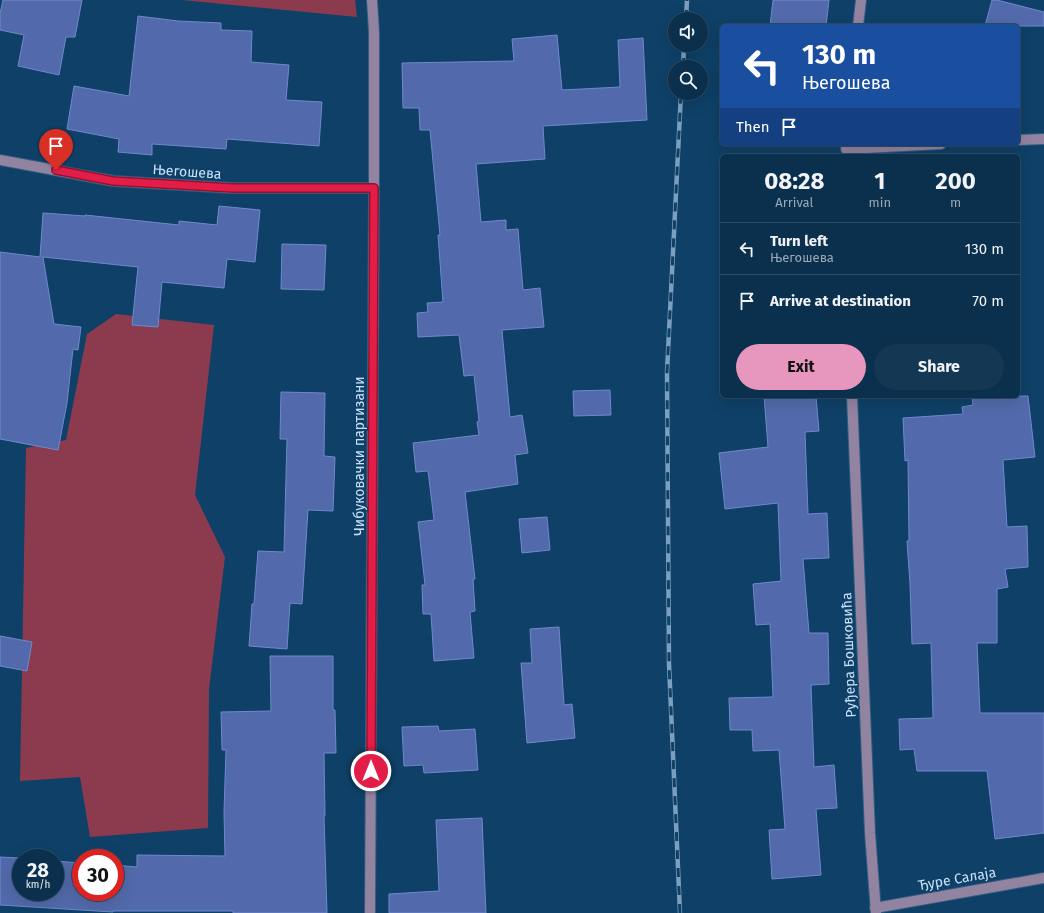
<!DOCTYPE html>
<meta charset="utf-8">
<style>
:root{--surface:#0b304d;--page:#143854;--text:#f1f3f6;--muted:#9aa9b6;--line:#2b4b65;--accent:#e797bd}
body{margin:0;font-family:"Fira Sans",sans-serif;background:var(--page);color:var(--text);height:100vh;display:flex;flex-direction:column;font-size:15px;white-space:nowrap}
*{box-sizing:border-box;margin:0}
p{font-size:13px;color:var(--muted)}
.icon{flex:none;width:22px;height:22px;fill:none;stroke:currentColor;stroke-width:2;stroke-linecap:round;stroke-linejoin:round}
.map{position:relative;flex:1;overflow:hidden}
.sheet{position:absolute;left:720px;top:154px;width:300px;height:244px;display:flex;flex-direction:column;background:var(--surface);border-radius:6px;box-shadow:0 4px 16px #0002,0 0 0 1px var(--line)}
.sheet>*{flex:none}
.banner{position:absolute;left:720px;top:24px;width:300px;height:122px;border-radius:6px;box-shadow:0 4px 16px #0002,0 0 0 1px var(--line);background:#1a4fa0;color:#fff;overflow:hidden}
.buttons{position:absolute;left:668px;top:12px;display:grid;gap:8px}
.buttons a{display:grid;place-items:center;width:40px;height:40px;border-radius:50%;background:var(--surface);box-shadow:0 4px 16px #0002,0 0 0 1px var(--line);font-size:20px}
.speed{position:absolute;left:12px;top:849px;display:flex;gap:8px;font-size:20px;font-weight:700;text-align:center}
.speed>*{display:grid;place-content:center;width:52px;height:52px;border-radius:50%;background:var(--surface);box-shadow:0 4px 16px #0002,0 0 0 1px var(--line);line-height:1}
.speed small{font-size:10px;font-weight:400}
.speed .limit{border:6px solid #d22;background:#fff;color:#111}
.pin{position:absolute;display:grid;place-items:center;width:34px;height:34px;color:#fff;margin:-41px -17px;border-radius:50% 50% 50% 0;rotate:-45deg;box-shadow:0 0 4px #0007}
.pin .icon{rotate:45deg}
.me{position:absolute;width:44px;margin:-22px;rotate:0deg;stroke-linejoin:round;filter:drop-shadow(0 0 3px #0008)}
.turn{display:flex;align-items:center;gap:14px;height:84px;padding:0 16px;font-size:18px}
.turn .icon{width:52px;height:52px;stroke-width:2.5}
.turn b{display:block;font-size:28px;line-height:34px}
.then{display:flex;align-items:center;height:38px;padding:0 16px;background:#0003;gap:8px;font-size:15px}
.eta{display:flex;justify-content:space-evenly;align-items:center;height:68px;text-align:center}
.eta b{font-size:24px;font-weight:700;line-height:28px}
.primary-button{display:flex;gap:8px;margin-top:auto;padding:8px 16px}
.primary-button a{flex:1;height:46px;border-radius:24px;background:var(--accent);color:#111;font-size:16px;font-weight:700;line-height:46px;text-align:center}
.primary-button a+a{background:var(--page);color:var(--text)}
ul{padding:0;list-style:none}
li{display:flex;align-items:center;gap:12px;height:52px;padding:0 16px;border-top:1px solid var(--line)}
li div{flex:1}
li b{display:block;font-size:15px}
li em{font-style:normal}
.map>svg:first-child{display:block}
.green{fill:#8c3b4f}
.building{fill:#526aab;stroke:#6f89cc}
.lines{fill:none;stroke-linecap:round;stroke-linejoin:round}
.minor-casing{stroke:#305d81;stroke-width:12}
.minor{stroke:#9283a1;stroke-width:10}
.rail-casing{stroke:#7c9fbd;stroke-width:4.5}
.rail{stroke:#0f4067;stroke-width:3;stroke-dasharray:9;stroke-linecap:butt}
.route-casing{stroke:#92132f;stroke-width:10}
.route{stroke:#e11d48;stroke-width:7}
.labels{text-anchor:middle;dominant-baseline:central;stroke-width:3;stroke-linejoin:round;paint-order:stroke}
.street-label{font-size:14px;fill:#c8e1f9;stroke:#0f4067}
</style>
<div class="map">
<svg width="1044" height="913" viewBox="0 0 1044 913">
<rect width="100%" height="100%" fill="#0f4067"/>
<!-- green -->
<g class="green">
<polygon points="182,0 355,0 357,17"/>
<polygon points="116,314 214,325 195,495 225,557 209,689 208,828 90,837 80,777 20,781 26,448 66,440 87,334"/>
</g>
<!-- building -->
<g class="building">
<polygon points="3,0 82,0 75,37 66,37 59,75 18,66 24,35 0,30 0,14"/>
<polygon points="773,0 829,0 826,26 770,26"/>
<polygon points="992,0 997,0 1044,12 1044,26 985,26"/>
<polygon points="138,16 178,21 221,23 221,30 252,31 251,62 289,65 286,100 322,102 319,146 227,139 226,149 152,144 152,155 118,152 119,139 67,129 74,86 129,96"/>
<polygon points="557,35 562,90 620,87 618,40 643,38 647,120 543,126 545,159 476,164 481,222 506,220 506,230 518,229 523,290 540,288 544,327 502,330 510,417 522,415 528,453 515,455 518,484 465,492 475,579 473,579 475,611 470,612 474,658 434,661 431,614 423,614 422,585 425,585 418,522 434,520 428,471 416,472 413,443 479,435 477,422 479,421 474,375 464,376 459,335 418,337 417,313 428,312 427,303 443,302 438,235 440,235 430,130 420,130 419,108 403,108 402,63 514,61 512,39"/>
<polygon points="219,206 260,210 255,262 227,259 224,288 162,282 158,327 132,325 138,267 43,257 54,324 81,327 78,350 73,349 67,403 58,450 0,439 0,252 40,257 43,213 85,216 85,215 179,225 179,221 217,225"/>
<polygon points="282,244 326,245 324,290 281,289"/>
<polygon points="610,390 611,415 574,416 573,391"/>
<polygon points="281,392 325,393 324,456 335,457 333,511 308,510 302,604 290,603 287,649 249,646 252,604 254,604 258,551 284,552 287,439 280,439"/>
<polygon points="764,396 816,396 819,431 805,432 808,514 827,513 829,558 803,559 809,633 828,633 829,684 811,685 814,767 834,765 837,808 816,809 821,875 772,879 769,830 785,829 779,750 753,751 752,730 730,730 729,698 773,697 770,624 756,625 753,584 781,581 778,503 725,509 719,453 768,447"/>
<polygon points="972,396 1028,396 1035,457 1003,460 1007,527 1027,526 1028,567 1005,569 1008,587 997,589 997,643 977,643 980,713 1044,713 1044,833 995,839 987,771 917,771 914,749 900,750 899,719 933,718 931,643 912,644 910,584 907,541 909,541 908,460 905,461 903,418 963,414 962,407 973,405"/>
<polygon points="547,517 550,550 522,553 519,519"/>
<polygon points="559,627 564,705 572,704 575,738 527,743 521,663 532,663 530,629"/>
<polygon points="0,636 32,642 27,671 0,666"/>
<polygon points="270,656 333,656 333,710 335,710 336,753 324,753 325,816 324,816 327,913 233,913 233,911 113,911 113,912 0,905 0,857 21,858 21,892 55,892 55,861 81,863 81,892 115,892 115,865 137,867 137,855 225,856 224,812 226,750 222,750 221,712 271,711"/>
<polygon points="438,726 439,731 475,729 478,770 424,773 423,765 404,766 402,727"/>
<polygon points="482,818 486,913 389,913 389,894 439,891 436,820"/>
</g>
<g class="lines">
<defs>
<g id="minor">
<polyline points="858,26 861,0"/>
<polyline points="1018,140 1044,139"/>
<polyline points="846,149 941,144"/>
<polyline points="0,160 113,181 232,188 374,188"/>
<polyline points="852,396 870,833 876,913"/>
<polyline points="875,908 1044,878"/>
<polyline points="370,913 374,188 374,32 372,0"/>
</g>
</defs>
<!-- minor casing -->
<use href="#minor" class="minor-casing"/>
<!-- minor -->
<use href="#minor" class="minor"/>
<defs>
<g id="rail">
<polyline points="686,19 687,0"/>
<polyline points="683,67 684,45"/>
<polyline points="680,913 669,664 667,372 681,93"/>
</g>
</defs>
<!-- rail casing -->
<use href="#rail" class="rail-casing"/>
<!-- rail -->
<use href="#rail" class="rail"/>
</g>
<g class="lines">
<defs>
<polyline id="route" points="56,170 113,181 232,188 374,188 371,771"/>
</defs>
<!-- route casing -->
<use href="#route" class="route-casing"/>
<!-- route -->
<use href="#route" class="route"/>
</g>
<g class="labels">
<!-- street labels -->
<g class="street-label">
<text transform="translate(187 172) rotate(4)">Његошева</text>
<text transform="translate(359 456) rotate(-90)">Чибуковачки партизани</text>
<text transform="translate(849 655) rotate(-92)">Руђера Бошковића</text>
<text transform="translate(957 879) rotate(-10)">Ђуре Салаја</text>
</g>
</g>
</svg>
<div class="buttons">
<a><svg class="icon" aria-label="sound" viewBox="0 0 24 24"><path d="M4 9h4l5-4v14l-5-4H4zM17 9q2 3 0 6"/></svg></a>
<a><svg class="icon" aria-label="search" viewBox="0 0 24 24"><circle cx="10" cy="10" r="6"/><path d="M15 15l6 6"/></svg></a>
</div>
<div class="speed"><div>28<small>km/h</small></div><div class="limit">30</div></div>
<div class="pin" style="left:56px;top:170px;background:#d93025"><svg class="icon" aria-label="arrive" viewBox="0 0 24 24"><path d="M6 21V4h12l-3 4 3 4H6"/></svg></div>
<svg class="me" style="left:371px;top:771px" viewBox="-20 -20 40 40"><circle r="17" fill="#e11d48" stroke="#fff" stroke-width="3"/><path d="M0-11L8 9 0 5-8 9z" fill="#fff"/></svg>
<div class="banner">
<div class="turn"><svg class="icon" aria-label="left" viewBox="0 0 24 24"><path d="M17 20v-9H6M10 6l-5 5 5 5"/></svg><div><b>130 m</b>Његошева</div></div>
<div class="then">Then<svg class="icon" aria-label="arrive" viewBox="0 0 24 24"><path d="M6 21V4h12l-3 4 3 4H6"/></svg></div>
</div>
<section class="sheet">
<div class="eta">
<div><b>08:28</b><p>Arrival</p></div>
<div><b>1</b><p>min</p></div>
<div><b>200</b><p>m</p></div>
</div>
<ul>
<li><svg class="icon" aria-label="left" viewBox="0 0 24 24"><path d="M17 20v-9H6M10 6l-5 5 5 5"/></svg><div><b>Turn left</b><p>Његошева</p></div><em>130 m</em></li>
<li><svg class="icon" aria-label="arrive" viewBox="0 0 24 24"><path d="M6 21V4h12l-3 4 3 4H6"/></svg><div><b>Arrive at destination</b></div><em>70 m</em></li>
</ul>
<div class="primary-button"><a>Exit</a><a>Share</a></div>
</section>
</div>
